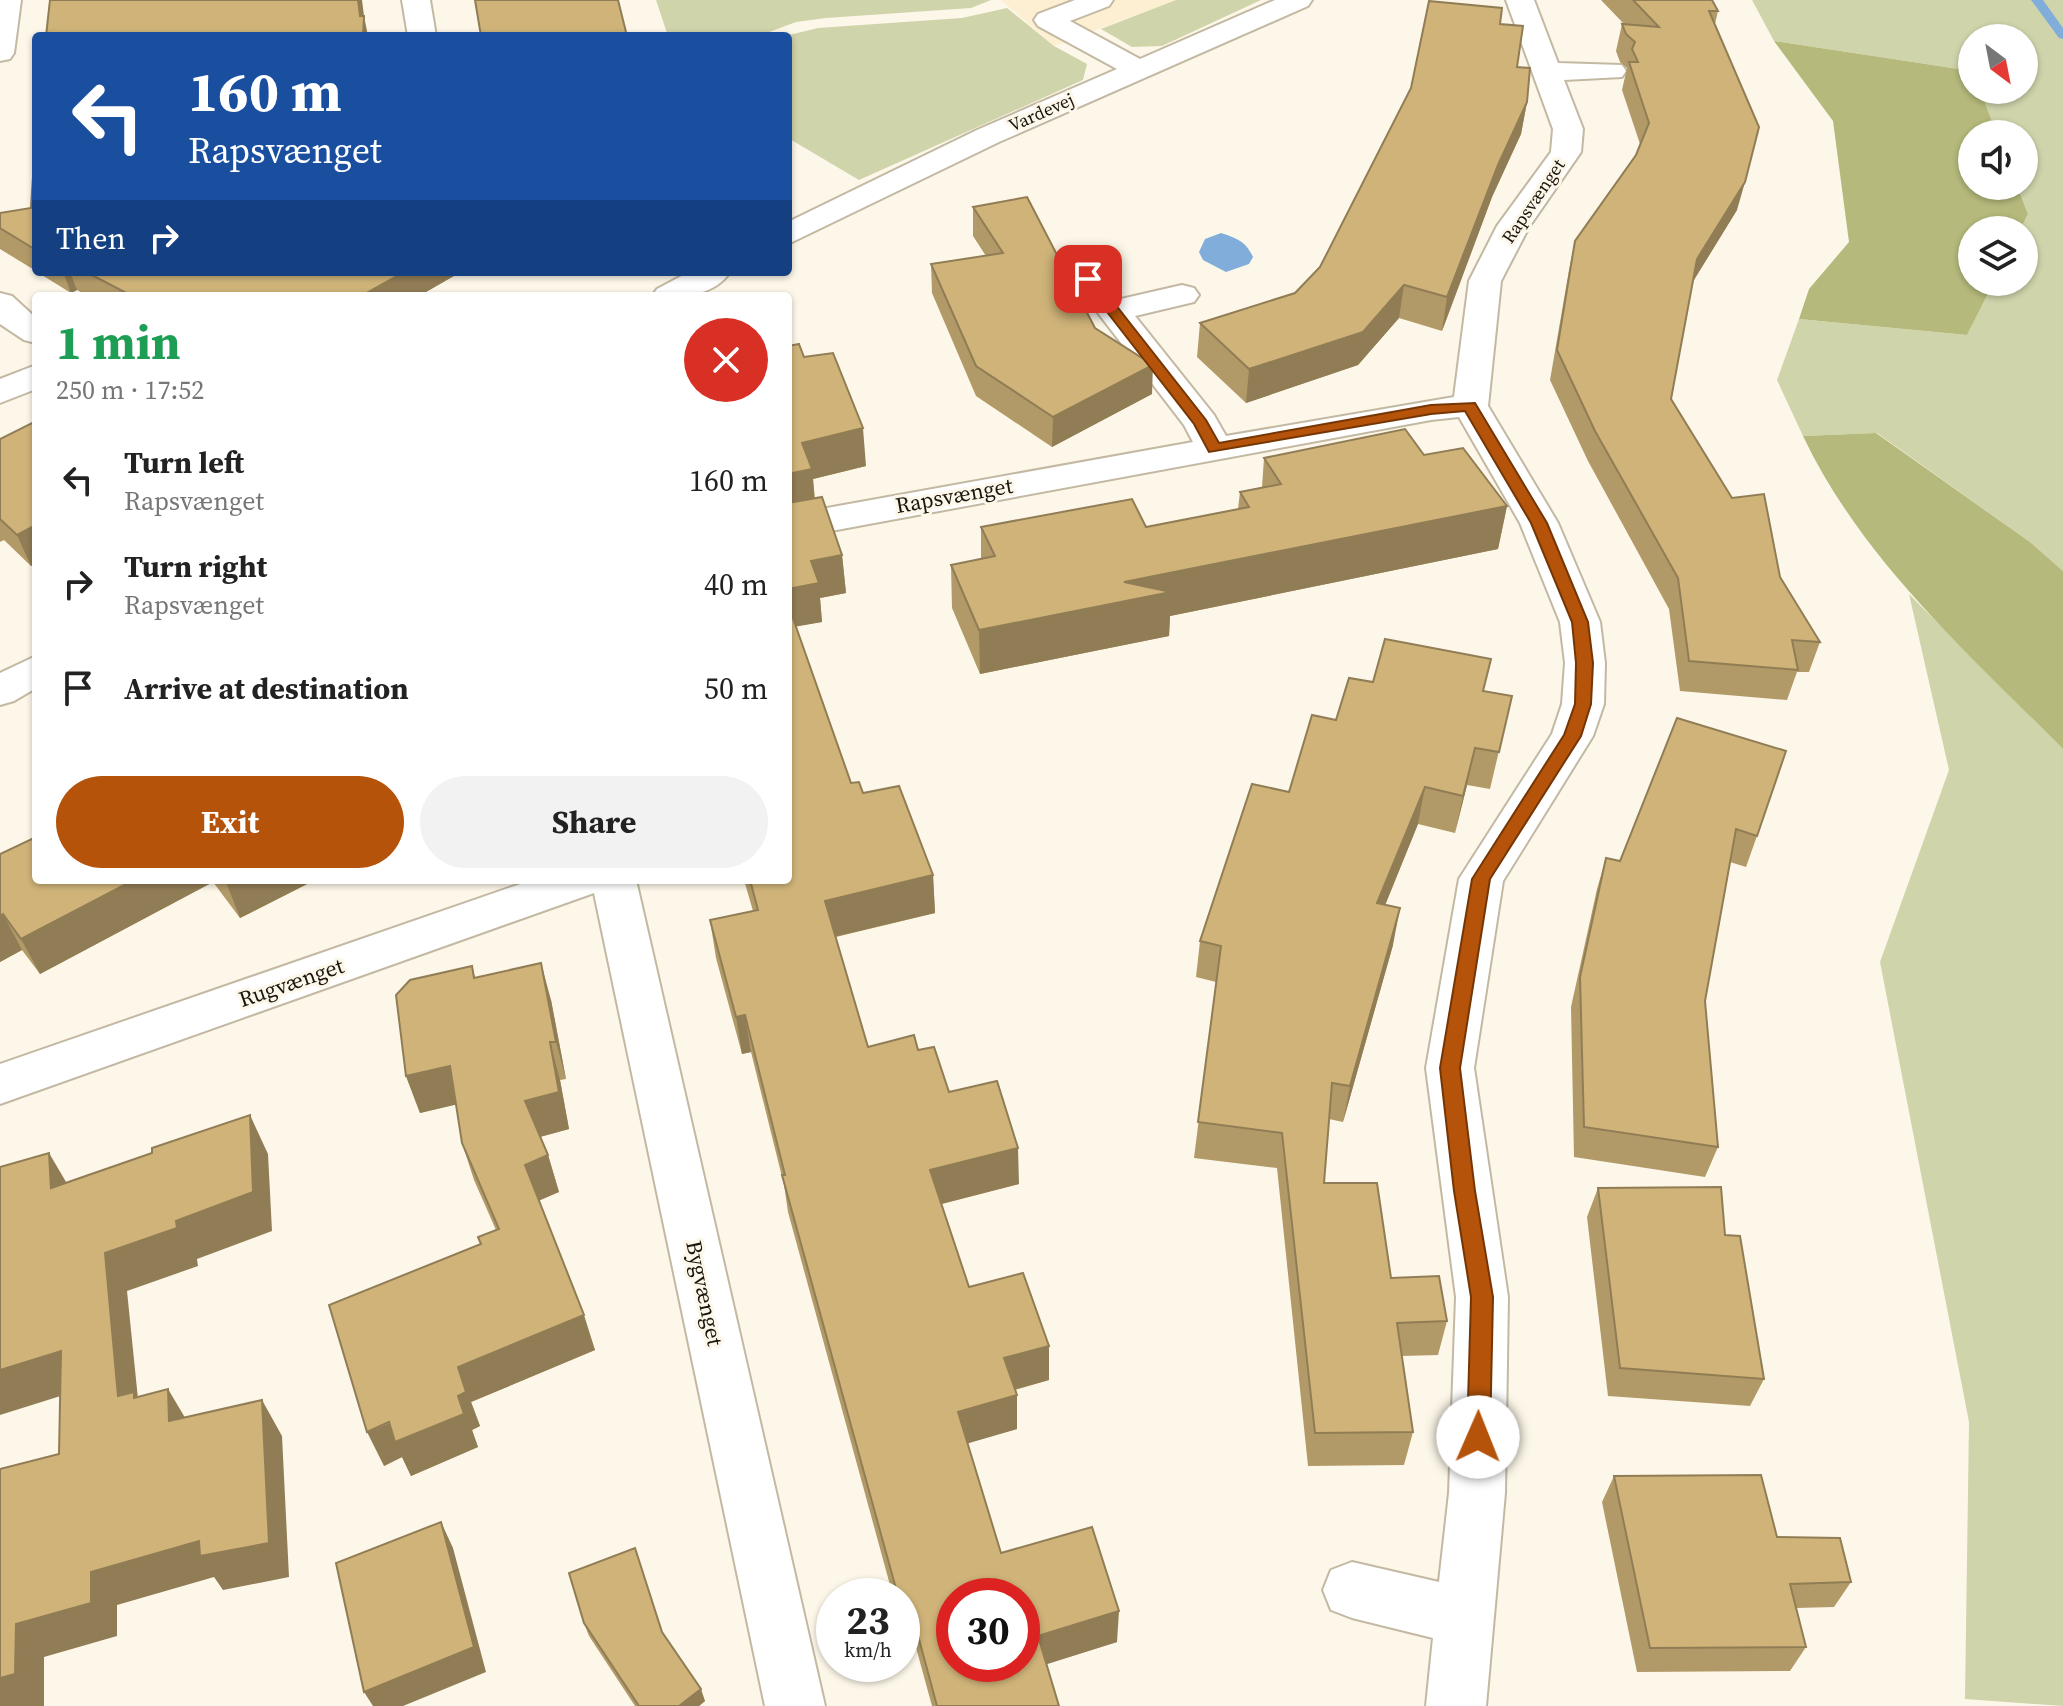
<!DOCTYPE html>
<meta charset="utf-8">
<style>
:root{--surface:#fff;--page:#f2f2f2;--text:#222;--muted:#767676;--accent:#b45309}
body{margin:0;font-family:"Source Serif 4",serif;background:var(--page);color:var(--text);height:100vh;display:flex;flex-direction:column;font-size:30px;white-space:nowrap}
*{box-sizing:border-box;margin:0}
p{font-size:26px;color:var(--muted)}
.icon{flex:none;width:44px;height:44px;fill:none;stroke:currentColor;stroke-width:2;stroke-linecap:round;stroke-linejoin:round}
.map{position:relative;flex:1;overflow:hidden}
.panel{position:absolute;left:32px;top:292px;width:760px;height:592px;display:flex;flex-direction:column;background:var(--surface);border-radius:8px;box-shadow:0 2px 6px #0004}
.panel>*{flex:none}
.hud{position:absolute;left:32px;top:32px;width:760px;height:244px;border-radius:8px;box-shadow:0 2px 6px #0004;background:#1a4fa0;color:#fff;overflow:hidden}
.needle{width:52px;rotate:148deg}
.tools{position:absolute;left:1958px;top:24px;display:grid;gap:16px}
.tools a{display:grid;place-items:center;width:80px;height:80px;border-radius:50%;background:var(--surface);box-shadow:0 2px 6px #0004;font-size:40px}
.speed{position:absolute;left:816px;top:1578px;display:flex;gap:16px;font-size:40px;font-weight:700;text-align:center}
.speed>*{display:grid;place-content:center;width:104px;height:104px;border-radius:50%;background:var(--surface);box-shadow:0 2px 6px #0004;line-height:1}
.speed small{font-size:20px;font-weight:400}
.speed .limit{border:12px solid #d22;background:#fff;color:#111}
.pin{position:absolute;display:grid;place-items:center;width:68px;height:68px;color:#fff;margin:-34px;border-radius:16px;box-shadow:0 4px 12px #0006}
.me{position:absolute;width:88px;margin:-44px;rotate:1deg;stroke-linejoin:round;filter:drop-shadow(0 0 6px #0008)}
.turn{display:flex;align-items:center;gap:28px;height:168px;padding:0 24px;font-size:36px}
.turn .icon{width:104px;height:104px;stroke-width:2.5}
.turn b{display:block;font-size:56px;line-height:68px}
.then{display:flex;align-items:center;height:76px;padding:0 24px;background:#0003;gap:16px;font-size:30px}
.round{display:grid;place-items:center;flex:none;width:84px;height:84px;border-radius:42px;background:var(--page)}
.headline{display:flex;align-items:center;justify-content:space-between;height:136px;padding:0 24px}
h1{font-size:48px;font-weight:700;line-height:60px;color:#1e9e55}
.button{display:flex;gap:16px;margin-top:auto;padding:16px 24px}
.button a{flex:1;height:92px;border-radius:48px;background:var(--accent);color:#fff;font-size:32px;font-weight:700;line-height:92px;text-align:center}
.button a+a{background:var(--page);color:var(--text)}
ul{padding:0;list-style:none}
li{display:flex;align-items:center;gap:24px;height:104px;padding:0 24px}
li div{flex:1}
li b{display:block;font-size:30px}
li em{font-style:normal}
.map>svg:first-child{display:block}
.built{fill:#fdefd1}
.green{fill:#d0d4ab}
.forest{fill:#b5b97b}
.water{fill:#81addb}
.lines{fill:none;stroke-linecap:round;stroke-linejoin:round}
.stream{fill:#81addb;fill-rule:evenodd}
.minor-casing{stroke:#c3b9a3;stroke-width:4}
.minor{fill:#fff;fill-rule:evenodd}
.wall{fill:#b29a68}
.shaded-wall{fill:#917d55}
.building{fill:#cfb379;stroke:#917d55;stroke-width:2;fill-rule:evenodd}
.route{fill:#b45309;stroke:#753606;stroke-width:2}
.labels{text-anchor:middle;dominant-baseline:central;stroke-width:6;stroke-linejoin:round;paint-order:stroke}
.far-street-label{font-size:18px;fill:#1a160f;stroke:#fdf7e9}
.street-label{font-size:22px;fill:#1a160f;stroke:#fdf7e9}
</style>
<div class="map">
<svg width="2063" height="1706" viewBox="0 0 2063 1706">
<rect width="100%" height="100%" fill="#fdf7e9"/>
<!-- built -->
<polygon class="built" points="1001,0 1176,0 1054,46"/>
<!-- green -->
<g class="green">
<polygon points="656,0 991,0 971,8 826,18 796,22 759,36 668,36"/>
<polygon points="1176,0 1261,0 1162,46 1132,47 1101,29"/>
<polygon points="1752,0 2063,0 2063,571 2030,542 1877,433 1803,436 1777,380 1799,319 1967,335 1994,282 2024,282 2024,230 2020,230 2028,214 2017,186 2024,186 2024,134 1997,134 1980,90 2024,90 2024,38 1972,38 1972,71 1774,41"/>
<polygon points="1007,8 1054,46 1087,64 1083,80 859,180 788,138 788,36 785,36 818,28 962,18"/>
<polygon points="1909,594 2063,749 2063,1706 1965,1699 1969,1422 1880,962 1949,770"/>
</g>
<!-- forest -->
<g class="forest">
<polygon points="1774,41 1972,71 1972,90 1980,90 1997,134 1972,134 1972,186 2017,186 2028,214 2020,230 1972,230 1972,282 1994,282 1967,335 1799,319 1809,289 1849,242 1833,121"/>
<path d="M1876,433l154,109 33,29v178c-95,-96 -201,-189 -260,-313z"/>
</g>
<!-- water -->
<path class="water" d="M1221,233c16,5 25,9 32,24l-4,7 -23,8 -23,-12 -4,-8 6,-13z"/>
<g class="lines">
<!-- stream -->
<polygon class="stream" points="2031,0 2043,0 2063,28 2063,39 2059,38"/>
<defs>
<g id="minor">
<polygon points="0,0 21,0 14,53 10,59 0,61"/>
<polygon points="402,0 430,0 436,36 408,36"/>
<polygon points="1075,0 1113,0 1109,6 1070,21 1140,59 1275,0 1312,0 1308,6 999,142 788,244 788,222 977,130 1117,69 1038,26 1034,20 1038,14"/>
<path d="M1506,0h28l24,63 64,2 4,6 -4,6 -58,3 19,49 -2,23 -52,75 -28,54 -13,125 70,117 42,99 5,41 -1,41 -11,32 -90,145 -29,187 34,229 -3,196 -19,213h-60l7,-68 -81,-20 -21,-8 -8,-20 8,-20 21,-8 87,20 10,-89 7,-196 -30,-229 33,-189 93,-145 10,-30 3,-41 -5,-41 -40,-99 -61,-106 -28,3 -643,119v-24l405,-73 -9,-17 -112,-146 4,-7c24,-6 31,10 45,27l61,-14 12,3 5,7 -5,7 -59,14 79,99 12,21 228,-39 15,-116 28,-55 54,-74 2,-23z"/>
<path d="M689,272h41c-17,26 -50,24 -78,24l5,-7z"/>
<polygon points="0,293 12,296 36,318 36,343 24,340 0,324"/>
<polygon points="36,365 36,389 0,403 0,379"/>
<polygon points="36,656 36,688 14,701 0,705 0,673"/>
<polygon points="532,880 636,880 825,1706 765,1706 594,893 0,1104 0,1064"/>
</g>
</defs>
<!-- minor casing -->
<use href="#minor" class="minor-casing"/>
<!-- minor -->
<use href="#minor" class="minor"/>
</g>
<!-- wall -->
<g class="wall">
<polygon points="1601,0 1712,0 1718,11 1715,24 1737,210 1692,283 1671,399 1820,642 1809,672 1797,672 1787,700 1680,691 1669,609 1588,461 1550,380 1569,270 1575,241 1636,155 1640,144 1622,90 1627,68 1620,62 1616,51 1622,24 1624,24"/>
<polygon points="1500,24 1517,67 1527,102 1521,134 1492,197 1442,331 1399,318 1358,365 1246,403 1197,357 1200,323 1295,293 1320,267 1411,88"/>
<polygon points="36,129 36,271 0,249 0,213 31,208"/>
<polygon points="973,207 1095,328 1152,394 1052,447 976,396 932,293 931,264 986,256 973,236"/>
<polygon points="37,272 458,272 459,273 419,296 88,296 77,290 71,293"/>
<polygon points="804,357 866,466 813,479 815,499 842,555 846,593 820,598 822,622 796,626 851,783 863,793 933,875 935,913 836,937 868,1047 918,1050 1019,1184 942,1204 969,1287 1049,1380 1015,1390 1017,1395 1017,1429 967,1443 1001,1553 1117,1642 1046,1664 1059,1706 932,1706 912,1633 903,1636 902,1631 902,1596 893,1596 788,1212 784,1185 751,1052 742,1054 716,958 710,920 753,911 744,880 788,880"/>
<polygon points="36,421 36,563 31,566 4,540 0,542 0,439"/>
<polygon points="1424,455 1507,506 1498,549 1170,616 1169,636 980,674 952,608 951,565 981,559 981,527 1146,527 1238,509 1240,492 1262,487 1264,458"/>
<polygon points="1373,682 1484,691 1512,696 1490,789 1467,785 1455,833 1418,824 1385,905 1393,945 1343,1122 1329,1119 1324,1183 1391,1278 1447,1321 1438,1355 1402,1356 1413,1432 1404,1465 1308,1466 1277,1168 1194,1158 1216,982 1196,977 1200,941 1289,792 1336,720"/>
<polygon points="1677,718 1757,836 1746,867 1730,862 1705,1001 1718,1147 1705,1177 1574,1157 1571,1007 1597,889 1606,858 1620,861"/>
<polygon points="0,854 36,880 315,880 240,918 213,882 40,974 22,950 0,962"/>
<polygon points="472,966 475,977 551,1000 566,1079 560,1080 569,1129 540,1137 548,1155 559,1192 539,1200 595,1350 471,1402 480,1426 472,1430 478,1447 411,1476 402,1457 384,1466 496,1230 474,1180 462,1143 456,1104 420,1113 406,1076"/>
<polygon points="1598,1188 1725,1235 1764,1379 1750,1406 1608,1396 1587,1217"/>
<polygon points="1614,1476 1777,1537 1851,1582 1834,1607 1796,1608 1806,1647 1790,1671 1637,1672 1602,1502"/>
<polygon points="584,1623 662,1632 705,1701 699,1706 635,1706 589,1636"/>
</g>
<!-- shaded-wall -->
<g class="shaded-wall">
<polygon points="358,0 362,0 364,16 368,36 363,36"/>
<polygon points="1527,102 1521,134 1492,197 1442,331 1447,297 1498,165"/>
<polygon points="1745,182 1737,210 1689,288 1697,259"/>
<polygon points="63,272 70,272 77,290 71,293"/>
<polygon points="404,272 458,272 459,273 419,296 361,296"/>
<polygon points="1404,285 1399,318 1358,365 1246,403 1249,369"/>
<polygon points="1153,365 1152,394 1052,447 1053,417"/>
<polygon points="863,428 866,466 813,479 815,507 788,513 788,474 802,443"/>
<polygon points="1507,506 1498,549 1170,616 1169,636 980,674 979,630 1124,582"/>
<polygon points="36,525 36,563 31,566 17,535"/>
<polygon points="842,555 846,593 820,598 822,622 788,628 788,589 811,561"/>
<polygon points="1475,748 1467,785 1455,833 1463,796"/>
<polygon points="1425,787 1418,824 1371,940 1377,903"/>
<polygon points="933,875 935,913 829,938 825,901"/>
<polygon points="134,880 212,880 213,882 40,974 21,939"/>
<polygon points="230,880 315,880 240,918 226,882"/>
<polygon points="1400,908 1393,945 1343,1122 1350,1086"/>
<polygon points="3,914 22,950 0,962 0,916"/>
<polygon points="541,963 551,1000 566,1079 556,1042"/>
<polygon points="745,1015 751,1052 742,1054 736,1017"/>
<polygon points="550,1042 560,1080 569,1129 536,1138 525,1101"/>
<polygon points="450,1066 463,1103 420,1113 406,1076"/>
<polygon points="250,1115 268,1154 272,1231 197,1259 198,1266 127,1291 138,1399 118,1396 105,1253 176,1221"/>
<polygon points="1018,1148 1019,1184 933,1206 930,1170"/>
<polygon points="49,1153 72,1192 51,1188"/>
<polygon points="548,1155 559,1192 536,1202 525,1165"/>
<polygon points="584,1315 595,1350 471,1402 480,1426 472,1430 478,1447 411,1476 402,1457 384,1466 367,1432 458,1396 458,1367"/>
<polygon points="1049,1346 1049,1380 1005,1392 1004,1358"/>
<polygon points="61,1351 86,1388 0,1415 0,1370"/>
<polygon points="168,1389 190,1426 169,1421"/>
<polygon points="1017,1395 1017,1429 959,1446 958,1412"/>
<polygon points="262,1400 282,1436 289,1577 223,1590 214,1577 117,1605 117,1636 44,1657 44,1706 0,1706 0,1678 16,1624 91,1572"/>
<polygon points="441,1522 453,1548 486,1672 403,1706 373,1706 364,1692"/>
<polygon points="909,1602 912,1633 903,1636 902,1605"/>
<polygon points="1119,1611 1117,1642 1038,1667 1038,1636"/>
<polygon points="701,1689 705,1701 699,1706 679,1706"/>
</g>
<!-- building -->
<g class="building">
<polygon points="50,0 358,0 360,16 364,16 363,36 46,36"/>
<polygon points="475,0 618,0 627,36 481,36"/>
<polygon points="1633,0 1712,0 1718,11 1709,11 1759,127 1745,182 1697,259 1671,399 1732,498 1764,494 1780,577 1820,642 1792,640 1798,670 1689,661 1678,578 1595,431 1557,350 1575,241 1636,155 1649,123 1629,62 1638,62 1632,49 1635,42 1626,34 1622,24 1659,27"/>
<polygon points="1429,1 1502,8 1500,24 1523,26 1517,67 1530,68 1527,102 1498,165 1447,297 1404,285 1363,332 1249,369 1200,323 1295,293 1320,267 1411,88"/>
<polygon points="36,129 36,250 0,228 0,213 31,208"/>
<polygon points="1027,197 1095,328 1153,365 1053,417 976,366 931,264 1003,253 973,207"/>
<polygon points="86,272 404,272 361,296 132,296"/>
<polygon points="799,344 804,357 833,353 863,428 802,443 812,469 788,474 788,346"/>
<polygon points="36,421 36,525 17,535 0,519 0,439"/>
<polygon points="1405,429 1424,455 1463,448 1507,506 1124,582 1171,592 979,630 951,565 995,556 981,527 1132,499 1146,527 1249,507 1240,492 1281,484 1264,458"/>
<polygon points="822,497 842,555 811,561 819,583 788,589 788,503"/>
<path d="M788,604l63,179 8,-1 4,11 36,-7 34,89 -108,26 43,146 46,-12 4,15 16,-3 15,45 48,-11 21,67 -88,22 39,117 54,-14 26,73 -45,12 13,37 -59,17 43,141 91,-26 27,84 -81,25 21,70h-122l-28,-104 -7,3v-9h-4l-116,-421h3l-40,-160 -9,2 -26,-97 48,-10 -8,-30h38zM954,1596h68v68h-68z"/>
<polygon points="1385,639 1491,659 1483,691 1512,696 1499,752 1475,748 1463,796 1425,787 1377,903 1400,908 1350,1086 1332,1083 1324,1183 1377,1183 1391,1278 1439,1276 1447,1321 1397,1323 1413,1432 1315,1433 1282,1133 1198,1122 1221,946 1200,941 1252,784 1289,792 1312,715 1336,720 1349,678 1373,682"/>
<polygon points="1677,718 1786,751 1757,836 1736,829 1705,1001 1718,1147 1584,1127 1580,977 1606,858 1620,861"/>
<polygon points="36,837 36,880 134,880 21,939 3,914 0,916 0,854"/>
<polygon points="541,963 556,1042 550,1042 559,1092 525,1101 548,1155 525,1165 584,1315 458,1367 466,1392 458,1396 464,1414 395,1442 389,1422 367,1432 329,1305 481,1244 478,1237 499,1229 462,1143 450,1066 406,1076 396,995 410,980 472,966 474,978"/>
<polygon points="250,1115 253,1192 176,1221 177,1228 105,1253 118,1396 134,1392 134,1398 168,1389 169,1421 262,1400 269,1543 200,1556 199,1541 91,1572 91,1603 16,1624 15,1674 0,1678 0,1469 59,1454 61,1351 0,1370 0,1167 49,1153 51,1188 152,1153 152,1148"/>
<polygon points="1721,1187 1725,1235 1740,1236 1764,1379 1620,1368 1598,1188"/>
<polygon points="1761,1475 1777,1537 1840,1538 1851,1582 1790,1584 1806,1647 1650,1648 1614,1476"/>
<polygon points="441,1522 474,1647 364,1692 336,1563"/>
<polygon points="635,1548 662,1632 701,1689 679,1706 639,1706 584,1623 569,1573"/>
</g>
<!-- route -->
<polygon class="route" points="1083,276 1093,276 1206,420 1219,443 1431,405 1475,403 1547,523 1588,622 1593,663 1591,704 1581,736 1490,879 1460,1068 1475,1191 1493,1297 1490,1437 1487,1444 1478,1447 1470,1444 1467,1437 1471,1297 1454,1191 1440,1068 1472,879 1564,735 1575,704 1576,663 1572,622 1531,523 1465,411 1431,414 1209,452 1194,424 1083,281"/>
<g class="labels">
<!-- far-street labels -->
<g class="far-street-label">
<text transform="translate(1041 112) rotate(-24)">Vardevej</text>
<text transform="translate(1533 201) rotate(-56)">Rapsvænget</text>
</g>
<!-- street labels -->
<g class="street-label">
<text transform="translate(954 495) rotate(-10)">Rapsvænget</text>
<text transform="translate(291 982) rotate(-19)">Rugvænget</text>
<text transform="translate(705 1293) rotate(78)">Bygvænget</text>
</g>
</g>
</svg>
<div class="tools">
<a><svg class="needle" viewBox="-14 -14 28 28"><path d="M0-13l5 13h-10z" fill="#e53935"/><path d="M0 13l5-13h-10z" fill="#767676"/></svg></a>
<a><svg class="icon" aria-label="sound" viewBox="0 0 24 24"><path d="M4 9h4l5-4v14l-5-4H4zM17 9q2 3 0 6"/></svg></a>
<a><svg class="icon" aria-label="layers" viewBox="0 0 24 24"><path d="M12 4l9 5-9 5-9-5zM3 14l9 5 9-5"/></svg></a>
</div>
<div class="speed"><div>23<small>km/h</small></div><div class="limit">30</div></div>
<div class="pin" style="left:1088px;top:279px;background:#d93025"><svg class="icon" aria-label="arrive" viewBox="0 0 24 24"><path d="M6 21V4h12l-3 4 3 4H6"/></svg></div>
<svg class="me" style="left:1478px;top:1437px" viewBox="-20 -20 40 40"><circle r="19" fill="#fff"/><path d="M0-13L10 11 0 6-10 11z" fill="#b45309"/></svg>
<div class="hud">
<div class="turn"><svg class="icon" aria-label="left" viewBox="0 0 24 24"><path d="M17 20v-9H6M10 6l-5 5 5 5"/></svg><div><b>160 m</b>Rapsvænget</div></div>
<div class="then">Then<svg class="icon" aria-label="right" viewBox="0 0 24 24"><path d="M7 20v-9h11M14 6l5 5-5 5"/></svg></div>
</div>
<section class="panel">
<div class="headline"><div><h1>1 min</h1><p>250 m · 17:52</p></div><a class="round" style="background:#d93025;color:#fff"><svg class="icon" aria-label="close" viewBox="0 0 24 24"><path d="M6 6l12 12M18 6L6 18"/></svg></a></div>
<ul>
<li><svg class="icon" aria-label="left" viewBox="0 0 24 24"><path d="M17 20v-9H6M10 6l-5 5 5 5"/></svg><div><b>Turn left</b><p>Rapsvænget</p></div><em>160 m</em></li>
<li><svg class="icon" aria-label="right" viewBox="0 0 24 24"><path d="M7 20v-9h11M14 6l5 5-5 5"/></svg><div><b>Turn right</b><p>Rapsvænget</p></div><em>40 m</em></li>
<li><svg class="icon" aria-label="arrive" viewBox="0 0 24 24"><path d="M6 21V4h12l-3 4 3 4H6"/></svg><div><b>Arrive at destination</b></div><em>50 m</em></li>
</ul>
<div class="button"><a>Exit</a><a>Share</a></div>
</section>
</div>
